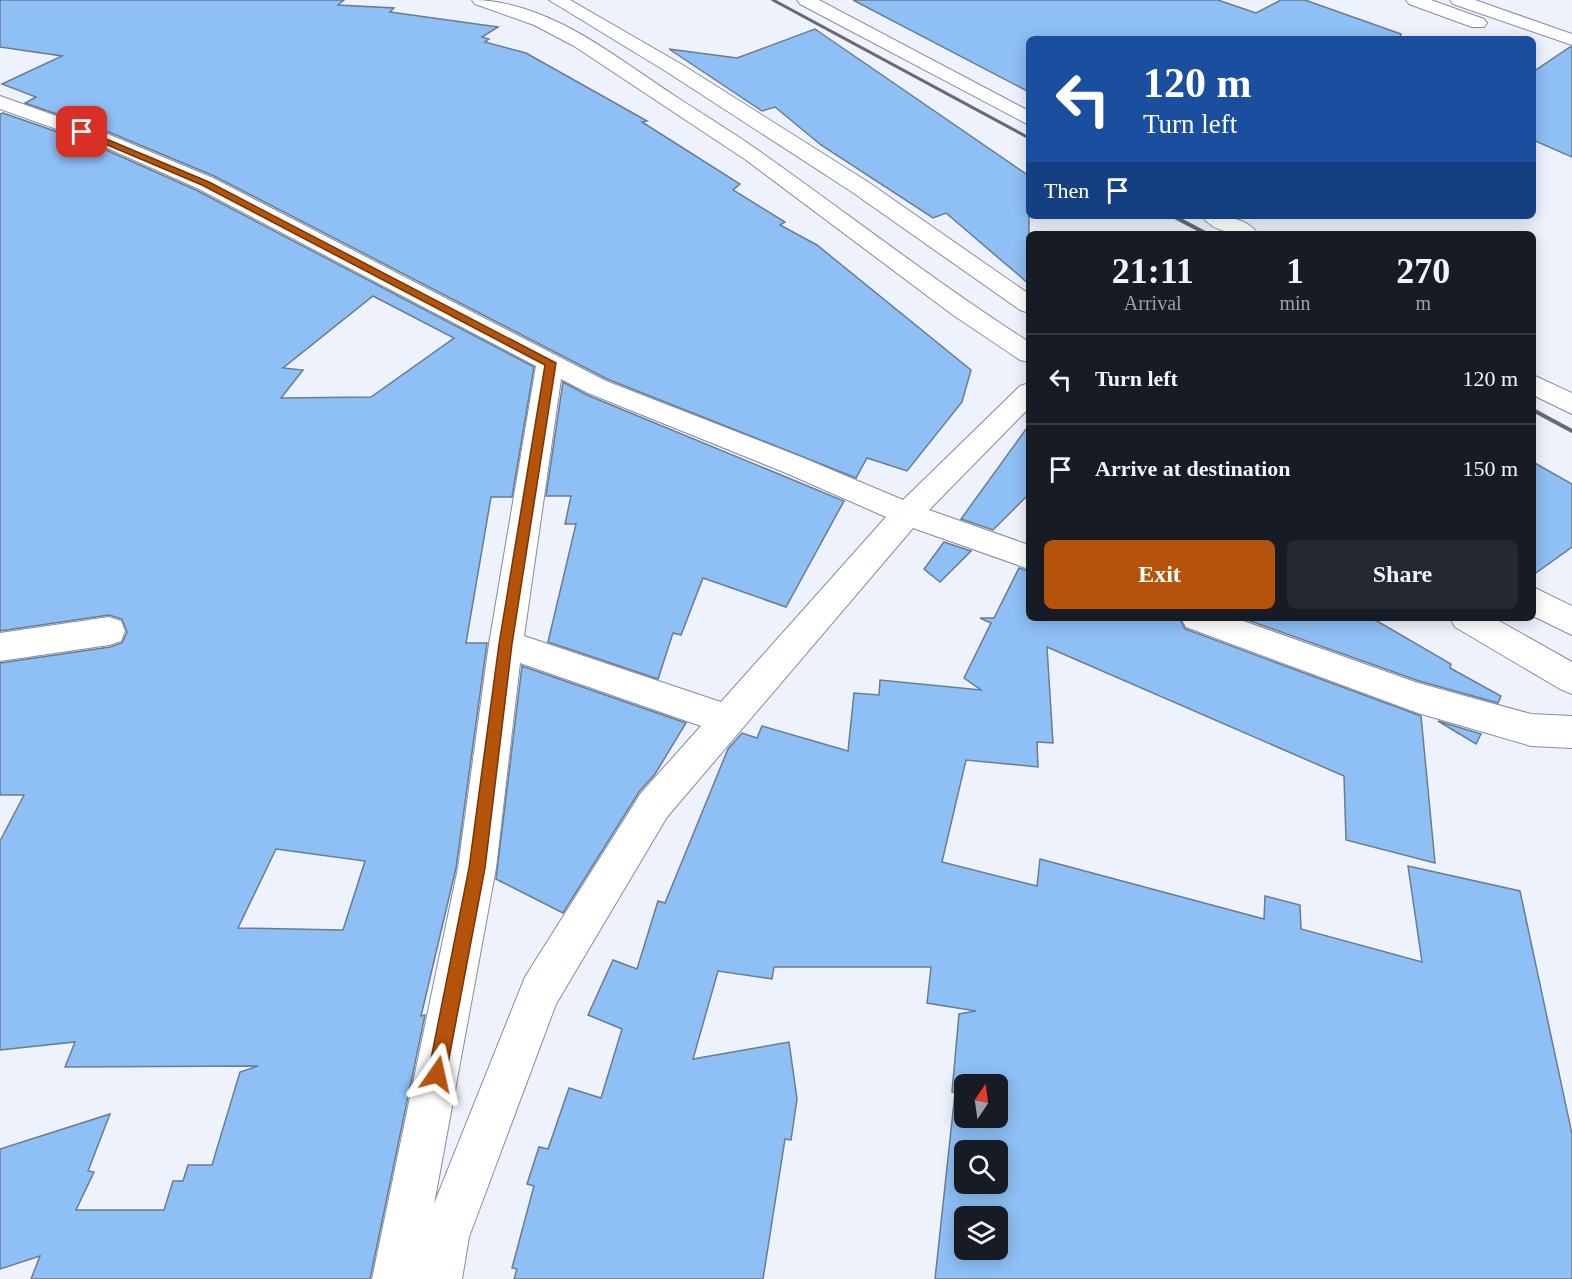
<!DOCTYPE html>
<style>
:root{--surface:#171b24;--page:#242831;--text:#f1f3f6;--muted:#9ea1a6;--line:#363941;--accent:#b45309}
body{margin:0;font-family:Georgia,serif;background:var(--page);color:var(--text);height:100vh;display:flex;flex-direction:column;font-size:22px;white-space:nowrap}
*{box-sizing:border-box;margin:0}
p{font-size:20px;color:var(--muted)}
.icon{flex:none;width:33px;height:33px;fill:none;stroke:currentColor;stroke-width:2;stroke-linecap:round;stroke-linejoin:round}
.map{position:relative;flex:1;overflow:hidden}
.side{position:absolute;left:1026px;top:231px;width:510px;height:390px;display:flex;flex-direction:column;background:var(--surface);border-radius:9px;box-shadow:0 3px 15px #0003}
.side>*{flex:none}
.banner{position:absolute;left:1026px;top:36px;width:510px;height:183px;border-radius:9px;box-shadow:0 3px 15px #0003;background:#1a4fa0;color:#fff;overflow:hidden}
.needle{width:39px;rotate:13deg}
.tools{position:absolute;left:954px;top:1074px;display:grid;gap:12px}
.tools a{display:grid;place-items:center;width:54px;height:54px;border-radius:9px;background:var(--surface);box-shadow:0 3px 15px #0003;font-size:30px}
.pin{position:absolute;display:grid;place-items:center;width:51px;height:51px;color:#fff;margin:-26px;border-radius:12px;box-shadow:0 3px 9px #0006}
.me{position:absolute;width:66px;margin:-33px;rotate:11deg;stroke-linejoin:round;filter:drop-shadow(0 0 4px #0008)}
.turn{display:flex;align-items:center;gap:21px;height:126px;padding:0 18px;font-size:27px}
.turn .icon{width:78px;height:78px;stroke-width:2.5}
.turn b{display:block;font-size:42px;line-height:51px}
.then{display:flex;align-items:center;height:57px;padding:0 18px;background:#0003;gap:12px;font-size:22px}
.eta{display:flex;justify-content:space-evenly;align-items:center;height:102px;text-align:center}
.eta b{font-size:36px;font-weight:700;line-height:42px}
.primary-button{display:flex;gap:12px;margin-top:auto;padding:12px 18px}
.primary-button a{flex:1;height:69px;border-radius:9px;background:var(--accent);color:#fff;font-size:24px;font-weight:700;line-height:69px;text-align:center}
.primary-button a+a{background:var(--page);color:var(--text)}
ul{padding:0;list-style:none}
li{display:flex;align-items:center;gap:18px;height:90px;padding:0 18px;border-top:2px solid var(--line)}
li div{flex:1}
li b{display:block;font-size:22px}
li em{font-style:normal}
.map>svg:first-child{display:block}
.building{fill:#8ebff5;stroke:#6a7c8f;stroke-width:1.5;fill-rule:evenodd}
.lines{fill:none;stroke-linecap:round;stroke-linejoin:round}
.minor-casing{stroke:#858ca4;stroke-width:2}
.tertiary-casing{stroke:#858ca4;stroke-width:2}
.minor{fill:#fff;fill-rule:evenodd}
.tertiary{fill:#fff;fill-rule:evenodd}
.rail-far1{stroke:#676973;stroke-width:3}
.rail{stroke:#676973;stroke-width:4}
.route{fill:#b45309;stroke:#753606;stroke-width:1.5}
</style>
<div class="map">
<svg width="1572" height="1279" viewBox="0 0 1572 1279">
<rect width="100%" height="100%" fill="#eef2fc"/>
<!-- building -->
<g class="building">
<polygon points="0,0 344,0 338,5 394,8 390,12 498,27 482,37 489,39 485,42 526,53 647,121 642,122 740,184 733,190 785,222 780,225 817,245 971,370 962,402 907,471 867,458 856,478 607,379 214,176 111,133 25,103 36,97 2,84 62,56 0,47"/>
<polygon points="853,0 1218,0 1256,13 1281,0 1305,0 1401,34 1400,39 1029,39 1029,92"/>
<polygon points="815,29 1029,176 1029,284 946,213 933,218 821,145 775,107 762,111 669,49 737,58"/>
<polygon points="1570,47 1572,47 1572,157 1533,140 1533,72"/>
<path d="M3,113l92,32 101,45 338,177 -22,130h-21l-25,146h21l-31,225 -35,148 4,-1 -55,264h-339l9,-23 -40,13v-120l110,-35 -22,57 6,1 -18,38h88l9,-29h10l5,-16h24l28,-93 18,-6 -193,1 10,-25 -75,8v-209l24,-46h-24v-132l110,-16 12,-4 5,-11 -5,-13 -13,-4 -109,16v-517zM373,296l81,42 -83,59 -90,1 22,-28 -20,-2zM276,849l89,12 -22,69 -105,-2z"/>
<polygon points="563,382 587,395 844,501 786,607 703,578 681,635 673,633 658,679 548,642 576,524 565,524 571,496 546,496"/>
<polygon points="1029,425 1029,494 993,530 961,519"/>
<polygon points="1533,462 1572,484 1572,547 1533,575"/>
<polygon points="944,542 971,551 940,582 924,569"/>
<path d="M1019,568l10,3v47h150l6,11 236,87 14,147 -89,-23 -2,-64 -297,-129 6,96 -16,-1 1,25 -72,-7 -24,102 95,24 3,-27 224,60 1,-23 35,9 1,24 121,33 -14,-96 112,25 52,243v145h-637l20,-186 -3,-1 7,-78 17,-3 -49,-8 4,-36h-157l-2,12 -54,-8 -25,88 96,-17 8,57 -6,41 -6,-1 -22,140h-249l3,-10 -5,-1 22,-82 -7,-2 12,-37 9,2 21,-61 32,10 21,-69 -34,-14 25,-55 24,9 21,-68 7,2 63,-154 14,-16 15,5 5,-12 86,25 6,-58 25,2 1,-15 101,10 -17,-12 27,-55 -11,-5h14zM964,1084h34v34h-34zM964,1150h34v34h-34zM964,1216h34v34h-34z"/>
<polygon points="1242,618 1372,618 1451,664 1450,668 1501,696 1498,703 1419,681"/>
<polygon points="522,666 686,723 655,774 639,792 563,913 496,879"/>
<polygon points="1438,721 1481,734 1476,744"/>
</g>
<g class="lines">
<defs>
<g id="minor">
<polygon points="797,0 819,0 1029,111 1029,125 800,4"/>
<path d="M0,96l110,39 103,43 393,203 200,78 97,41 117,-114 9,-3v25l-100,102 100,35v24l-116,-41 -246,289 -111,187 -87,233 -7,42h-90l86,-411 31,-224 47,-278 -339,-178 -101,-45 -96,-34zM561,379l27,14 198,80 100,44 -165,185 -197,-66zM520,663l181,63 -60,67 -116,184 -91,227 62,-336z"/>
<path d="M1202,216c19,0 44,0 56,18 -19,0 -44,0 -56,-18z"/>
<polygon points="1533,375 1572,393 1572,414 1533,395"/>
<polygon points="109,617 121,621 125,631 121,641 109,645 0,661 0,633"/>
<polygon points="1181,618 1235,618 1418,683 1531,714 1572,716 1572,748 1531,746 1418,713 1186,627"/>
</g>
<g id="tertiary">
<path d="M472,0c75,0 142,56 203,96 29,19 59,37 87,57 89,63 175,130 267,189v20l-9,-2 -67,-45 -207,-155 -172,-114 -40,-21 -59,-21z"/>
<polygon points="549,0 570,0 681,64 868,182 1029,294 1029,313 1020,310 852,192 667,72"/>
<polygon points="1406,0 1431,0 1484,19 1487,23 1484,27 1472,27 1409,4"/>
<polygon points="1450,0 1475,0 1572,34 1572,45 1453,4"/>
<polygon points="1533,587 1572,606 1572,635 1533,616"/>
<polygon points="1450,618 1494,618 1572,662 1572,694 1560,689 1455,627"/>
</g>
</defs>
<!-- minor casing -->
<use href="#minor" class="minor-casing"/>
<!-- tertiary casing -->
<use href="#tertiary" class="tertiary-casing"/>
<!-- minor -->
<use href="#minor" class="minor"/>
<!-- tertiary -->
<use href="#tertiary" class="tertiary"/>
<!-- rail-far1 -->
<polyline class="rail-far1" points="773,0 1029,138"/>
<!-- rail -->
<g class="rail">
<polyline points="1173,216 1207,234"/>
<polyline points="1533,410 1572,431"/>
</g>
</g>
<!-- route -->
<polygon class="route" points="79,130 85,130 209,182 556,363 512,644 485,868 446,1074 443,1080 437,1083 430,1080 428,1074 469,868 499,644 545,365 202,185 79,133"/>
</svg>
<div class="tools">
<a><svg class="needle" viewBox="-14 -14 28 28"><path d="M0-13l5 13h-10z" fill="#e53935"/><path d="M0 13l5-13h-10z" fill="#9ea1a6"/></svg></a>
<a><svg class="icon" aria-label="search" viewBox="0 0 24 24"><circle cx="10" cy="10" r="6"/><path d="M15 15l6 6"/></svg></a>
<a><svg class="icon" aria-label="layers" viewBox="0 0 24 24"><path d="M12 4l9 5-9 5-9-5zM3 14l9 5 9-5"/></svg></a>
</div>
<div class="pin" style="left:82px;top:132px;background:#d93025"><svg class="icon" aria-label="arrive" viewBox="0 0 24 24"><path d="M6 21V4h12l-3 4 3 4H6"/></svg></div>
<svg class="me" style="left:437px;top:1074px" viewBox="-20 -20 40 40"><path d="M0-17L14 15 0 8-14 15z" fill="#b45309" stroke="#fff" stroke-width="4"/></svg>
<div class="banner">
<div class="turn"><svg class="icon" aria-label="left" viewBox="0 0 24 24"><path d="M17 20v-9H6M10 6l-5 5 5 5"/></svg><div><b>120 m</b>Turn left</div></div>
<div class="then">Then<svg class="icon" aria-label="arrive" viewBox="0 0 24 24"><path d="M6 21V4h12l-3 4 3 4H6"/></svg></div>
</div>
<section class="side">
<div class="eta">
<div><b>21:11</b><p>Arrival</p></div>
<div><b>1</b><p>min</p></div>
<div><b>270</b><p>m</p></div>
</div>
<ul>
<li><svg class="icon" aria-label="left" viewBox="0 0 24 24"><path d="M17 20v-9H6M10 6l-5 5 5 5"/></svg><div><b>Turn left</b></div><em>120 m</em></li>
<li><svg class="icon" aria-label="arrive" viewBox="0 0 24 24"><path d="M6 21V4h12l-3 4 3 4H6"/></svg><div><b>Arrive at destination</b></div><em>150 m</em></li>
</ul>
<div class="primary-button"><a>Exit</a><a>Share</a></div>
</section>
</div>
